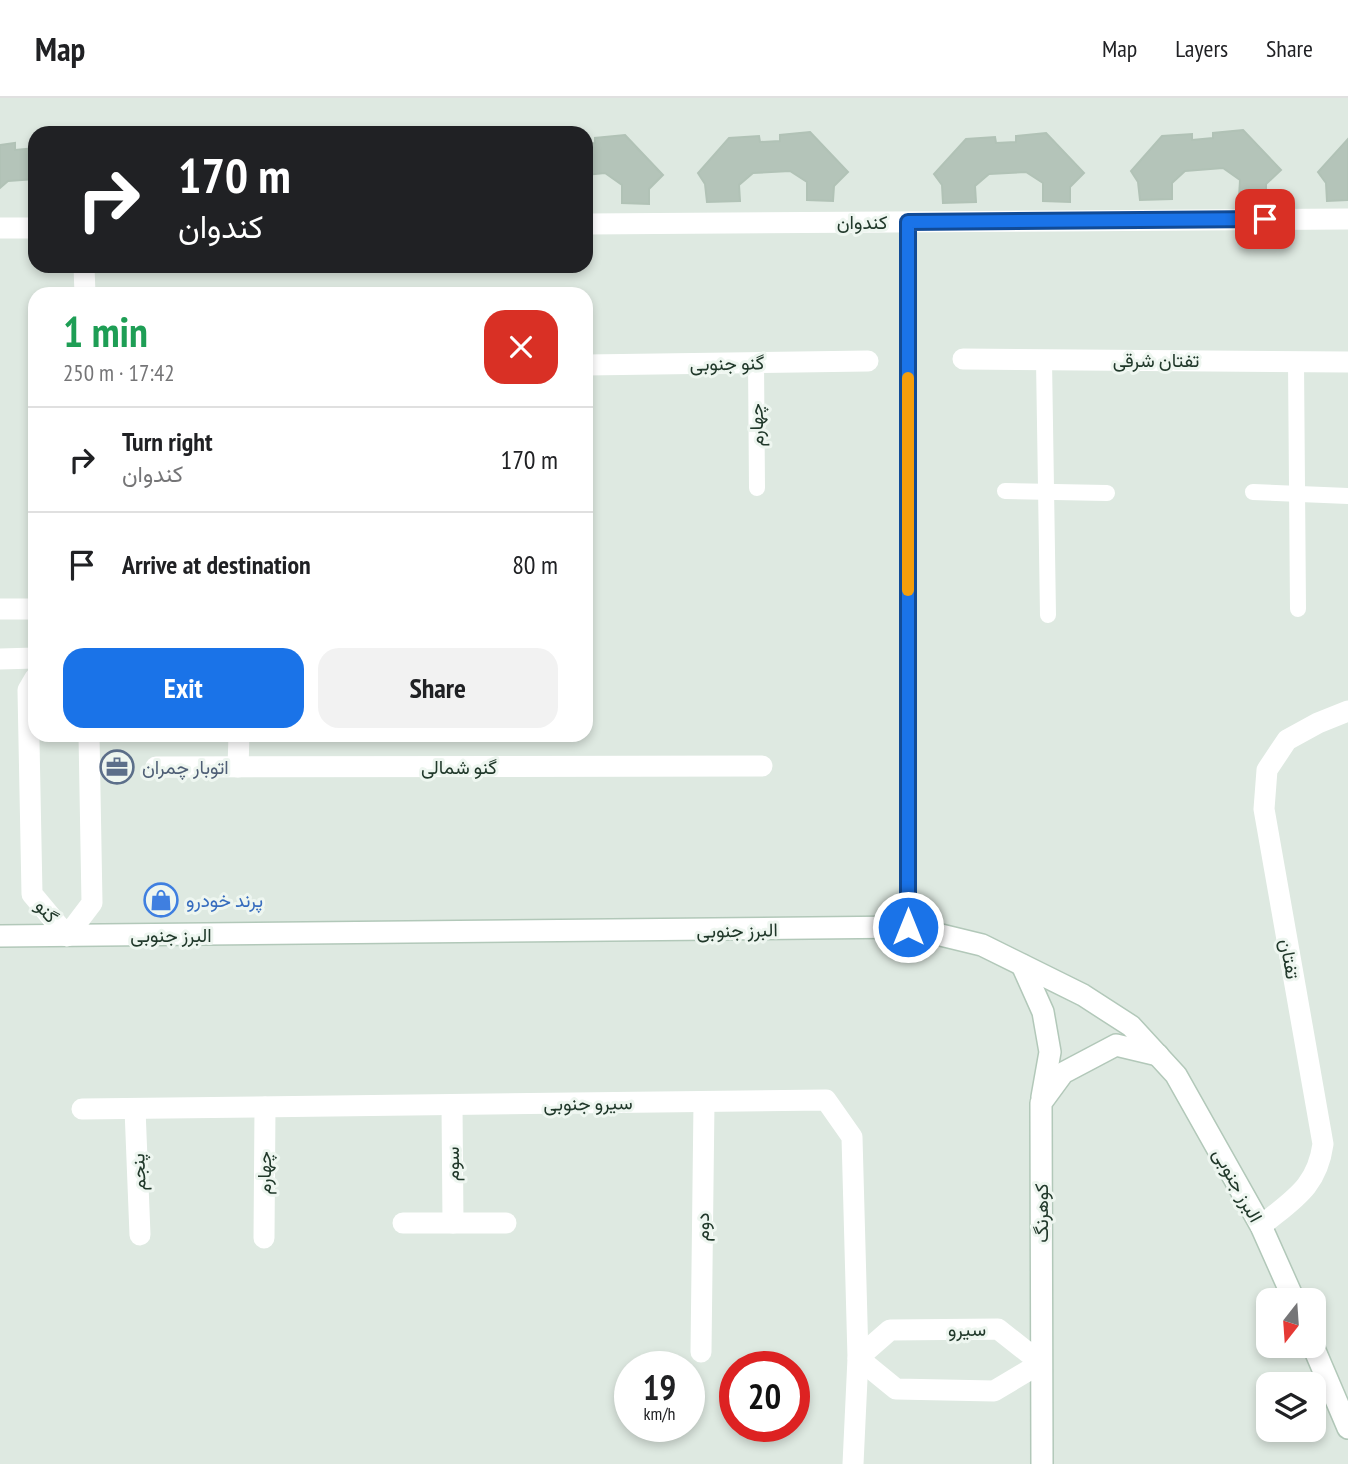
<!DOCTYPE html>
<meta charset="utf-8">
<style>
:root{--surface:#fff;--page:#f2f2f2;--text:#202124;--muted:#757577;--line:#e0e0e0;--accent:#1a73e8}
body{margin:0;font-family:"PT Sans Narrow",Vazirmatn,sans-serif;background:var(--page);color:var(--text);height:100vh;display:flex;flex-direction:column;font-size:26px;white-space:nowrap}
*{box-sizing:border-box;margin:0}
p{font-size:23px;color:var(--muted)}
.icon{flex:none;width:38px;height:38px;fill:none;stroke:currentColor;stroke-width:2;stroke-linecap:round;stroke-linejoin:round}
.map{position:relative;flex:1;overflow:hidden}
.side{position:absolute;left:28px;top:189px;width:565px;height:455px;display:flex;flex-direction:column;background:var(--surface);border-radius:21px;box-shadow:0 4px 10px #0003}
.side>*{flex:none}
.guide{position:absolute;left:28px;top:28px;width:565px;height:147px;border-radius:21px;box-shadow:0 4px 10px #0003;background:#202124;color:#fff;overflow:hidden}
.needle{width:46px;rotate:197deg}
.fabs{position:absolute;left:1256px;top:1190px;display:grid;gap:14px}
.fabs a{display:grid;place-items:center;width:70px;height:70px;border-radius:14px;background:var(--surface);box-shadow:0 4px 10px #0003;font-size:35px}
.speed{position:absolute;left:614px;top:1253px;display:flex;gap:14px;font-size:35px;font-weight:700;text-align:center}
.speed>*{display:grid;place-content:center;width:91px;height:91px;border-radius:50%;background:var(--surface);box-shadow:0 4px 10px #0003;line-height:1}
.speed small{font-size:18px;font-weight:400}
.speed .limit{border:10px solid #d22;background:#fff;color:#111}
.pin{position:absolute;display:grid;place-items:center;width:60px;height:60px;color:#fff;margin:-30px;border-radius:14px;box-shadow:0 4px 10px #0006}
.me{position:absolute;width:77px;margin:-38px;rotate:0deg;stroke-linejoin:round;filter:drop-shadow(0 0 5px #0008)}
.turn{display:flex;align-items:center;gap:24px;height:147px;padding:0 35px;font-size:32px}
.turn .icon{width:91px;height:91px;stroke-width:2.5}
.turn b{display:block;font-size:49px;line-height:60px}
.round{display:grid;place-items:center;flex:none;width:74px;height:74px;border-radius:21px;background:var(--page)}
.overview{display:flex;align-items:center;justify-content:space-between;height:119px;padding:0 35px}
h1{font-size:42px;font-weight:600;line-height:52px;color:#1e9e55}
.button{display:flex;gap:14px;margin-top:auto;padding:14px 35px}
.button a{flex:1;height:80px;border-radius:21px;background:var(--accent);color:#fff;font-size:28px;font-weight:600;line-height:80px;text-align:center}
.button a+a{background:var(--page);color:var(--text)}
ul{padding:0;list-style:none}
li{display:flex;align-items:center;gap:21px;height:105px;padding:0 35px;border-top:2px solid var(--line)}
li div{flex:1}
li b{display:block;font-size:26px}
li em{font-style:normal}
header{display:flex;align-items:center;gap:42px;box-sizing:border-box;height:98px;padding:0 35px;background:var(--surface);border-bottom:2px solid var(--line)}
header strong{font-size:33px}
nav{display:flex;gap:38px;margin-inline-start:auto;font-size:24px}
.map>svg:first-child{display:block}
.building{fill:#b4c4b9;stroke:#b1c2b6;stroke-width:2}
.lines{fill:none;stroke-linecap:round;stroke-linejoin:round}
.secondary-casing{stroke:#b2c8b9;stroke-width:24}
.lane{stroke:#fff;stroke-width:16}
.street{stroke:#fff;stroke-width:21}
.secondary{stroke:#fff;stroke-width:21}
.route-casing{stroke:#114b97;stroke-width:18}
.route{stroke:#1a73e8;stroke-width:12}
.slow{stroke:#f59e0b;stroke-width:12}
.labels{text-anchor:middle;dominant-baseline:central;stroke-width:6;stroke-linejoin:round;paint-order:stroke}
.street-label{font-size:19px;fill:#20382a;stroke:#eef6f0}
.service-label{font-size:19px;fill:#4e5e75;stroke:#eef6f0;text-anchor:start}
.shop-label{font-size:19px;fill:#366cbe;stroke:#eef6f0;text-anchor:start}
</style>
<header>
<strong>Map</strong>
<nav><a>Map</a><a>Layers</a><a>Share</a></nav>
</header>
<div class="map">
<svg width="1348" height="1366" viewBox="0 0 1348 1366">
<rect width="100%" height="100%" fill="#dee9e1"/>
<!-- building -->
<g class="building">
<polygon points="1243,32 1281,72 1266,86 1266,101 1239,100 1240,82 1223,70 1185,73 1172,85 1172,101 1140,102 1138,84 1131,73 1162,38 1192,36 1192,42 1213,40 1213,35"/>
<polygon points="810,34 848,74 834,88 833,103 807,102 807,84 790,73 753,75 739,87 740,103 707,104 705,86 698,75 729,40 759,38 760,44 780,43 780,37"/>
<polygon points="1046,35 1084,75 1070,89 1070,104 1043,103 1043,85 1026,74 989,76 975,88 976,104 943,105 942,87 934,76 966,41 995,39 996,45 1016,44 1016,38"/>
<polygon points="625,37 663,77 649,91 649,106 622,105 622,87 605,75 586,77 586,46 595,45 595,40"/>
<polygon points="1348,41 1348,102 1327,103 1326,85 1318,74"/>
<polygon points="15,45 15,52 35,50 35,81 8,83 0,90 0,47"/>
</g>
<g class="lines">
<defs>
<g id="secondary">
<polyline points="0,838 908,829 982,847 1083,897 1131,928 1176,977 1261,1128 1294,1202"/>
<polyline points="1022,867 1043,914 1050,954 1042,999"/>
<polyline points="1313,1248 1348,1330"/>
<polyline points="1042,1366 1041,1005 1063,975 1116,947 1158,957"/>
</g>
</defs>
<!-- secondary casing -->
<use href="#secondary" class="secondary-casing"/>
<!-- lane -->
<g class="lane">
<polyline points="908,124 908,829"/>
<polyline points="1044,262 1048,517"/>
<polyline points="756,264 757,390"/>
<polyline points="1296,264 1298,511"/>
<polyline points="1005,393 1107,395"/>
<polyline points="1253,394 1348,398"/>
</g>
<!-- street -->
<g class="street">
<polyline points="586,126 1348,121"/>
<polyline points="0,130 35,130"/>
<polyline points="84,168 85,196"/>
<polyline points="963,261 1348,264"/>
<polyline points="586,267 868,263"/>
<polyline points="0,511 35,511"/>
<polyline points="0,561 35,560"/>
<polyline points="35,580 28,592 32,796 67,838 92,805 89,637"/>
<polyline points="156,669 762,668"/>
<polyline points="238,669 239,637"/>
<polyline points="452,1007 453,1125"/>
<polyline points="82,1011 826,1002 852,1039 858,1260 853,1366"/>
<polyline points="135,1011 140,1137"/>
<polyline points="403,1125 506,1125"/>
<path d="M1261,1128c31,-26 56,-38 62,-82l-59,-335 3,-39 20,-30 31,-17 30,-12"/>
<polyline points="264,1140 265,1009"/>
<polygon points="998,1231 1041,1265 994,1293 896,1291 858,1260 890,1232"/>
<polyline points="701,1254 704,1004"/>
</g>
<!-- secondary -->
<use href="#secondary" class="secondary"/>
</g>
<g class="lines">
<defs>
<polyline id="route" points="908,829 908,124 1265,121"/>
</defs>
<!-- route casing -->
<use href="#route" class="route-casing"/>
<!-- route -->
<use href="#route" class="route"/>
<!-- slow -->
<polyline class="slow" points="908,280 908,492"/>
</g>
<!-- icons -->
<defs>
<symbol id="office-ring" viewBox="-11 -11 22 22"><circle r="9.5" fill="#eef6f0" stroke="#5c6f8a" stroke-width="1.5"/><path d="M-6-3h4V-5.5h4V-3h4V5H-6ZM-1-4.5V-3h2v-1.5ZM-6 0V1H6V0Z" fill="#5c6f8a"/></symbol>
<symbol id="shop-ring" viewBox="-11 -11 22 22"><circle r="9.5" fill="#eef6f0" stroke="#3f7fe0" stroke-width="1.5"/><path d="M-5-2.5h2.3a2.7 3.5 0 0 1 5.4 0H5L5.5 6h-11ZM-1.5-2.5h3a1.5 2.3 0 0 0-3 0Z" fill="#3f7fe0"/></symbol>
</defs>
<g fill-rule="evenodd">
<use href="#office-ring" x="98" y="650" width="38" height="38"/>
<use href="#shop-ring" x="142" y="783" width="38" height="38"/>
</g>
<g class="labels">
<!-- street labels -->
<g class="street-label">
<text x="862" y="124">کندوان</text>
<text x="1156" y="262">تفتان شرقی</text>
<text transform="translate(727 265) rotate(-1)">گنو جنوبی</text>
<text transform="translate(756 327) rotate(-91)">چهارم</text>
<text x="459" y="669">گنو شمالی</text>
<text transform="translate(47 813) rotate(50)">گنو</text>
<text transform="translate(737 832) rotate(-1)">البرز جنوبی</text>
<text x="171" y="837">البرز جنوبی</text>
<text transform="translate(1290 861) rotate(80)">تفتان</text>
<text transform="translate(588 1005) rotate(-1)">سیرو جنوبی</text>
<text transform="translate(452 1066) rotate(-90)">سوم</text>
<text transform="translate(138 1074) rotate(-92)">پنجم</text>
<text transform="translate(264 1075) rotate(-90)">چهارم</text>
<text transform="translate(1238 1087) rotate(61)">البرز جنوبی</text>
<text transform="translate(1041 1115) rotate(-90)">کوهرنگ</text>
<text transform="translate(702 1129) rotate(-89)">دوم</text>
<text transform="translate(967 1231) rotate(-1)">سیرو</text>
</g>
<!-- service labels -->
<g class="service-label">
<text x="142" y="669">اتوبار چمران</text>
</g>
<!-- shop labels -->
<g class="shop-label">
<text x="186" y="802">پرند خودرو</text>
</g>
</g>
</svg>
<div class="fabs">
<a><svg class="needle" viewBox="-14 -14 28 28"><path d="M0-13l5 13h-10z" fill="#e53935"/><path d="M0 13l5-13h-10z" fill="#757577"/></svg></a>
<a><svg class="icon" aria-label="layers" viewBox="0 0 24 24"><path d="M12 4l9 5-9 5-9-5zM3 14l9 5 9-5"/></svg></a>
</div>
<div class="speed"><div>19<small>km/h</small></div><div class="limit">20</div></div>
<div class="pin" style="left:1265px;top:121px;background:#d93025"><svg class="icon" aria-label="arrive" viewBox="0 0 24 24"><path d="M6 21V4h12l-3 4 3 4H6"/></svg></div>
<svg class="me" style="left:908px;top:829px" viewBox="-20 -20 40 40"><circle r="17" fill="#1a73e8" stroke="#fff" stroke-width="3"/><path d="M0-11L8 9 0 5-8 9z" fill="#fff"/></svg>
<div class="guide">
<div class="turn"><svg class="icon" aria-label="right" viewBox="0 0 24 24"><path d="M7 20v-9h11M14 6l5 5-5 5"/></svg><div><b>170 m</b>کندوان</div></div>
</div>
<section class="side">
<div class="overview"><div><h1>1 min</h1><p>250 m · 17:42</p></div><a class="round" style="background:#d93025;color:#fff"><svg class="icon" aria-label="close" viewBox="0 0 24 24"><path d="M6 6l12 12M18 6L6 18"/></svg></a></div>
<ul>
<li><svg class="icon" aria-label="right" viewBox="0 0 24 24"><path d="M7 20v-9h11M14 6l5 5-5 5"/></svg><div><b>Turn right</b><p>کندوان</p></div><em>170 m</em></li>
<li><svg class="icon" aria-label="arrive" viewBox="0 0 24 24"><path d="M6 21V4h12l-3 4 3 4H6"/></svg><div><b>Arrive at destination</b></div><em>80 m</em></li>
</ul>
<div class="button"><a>Exit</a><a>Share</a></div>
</section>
</div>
